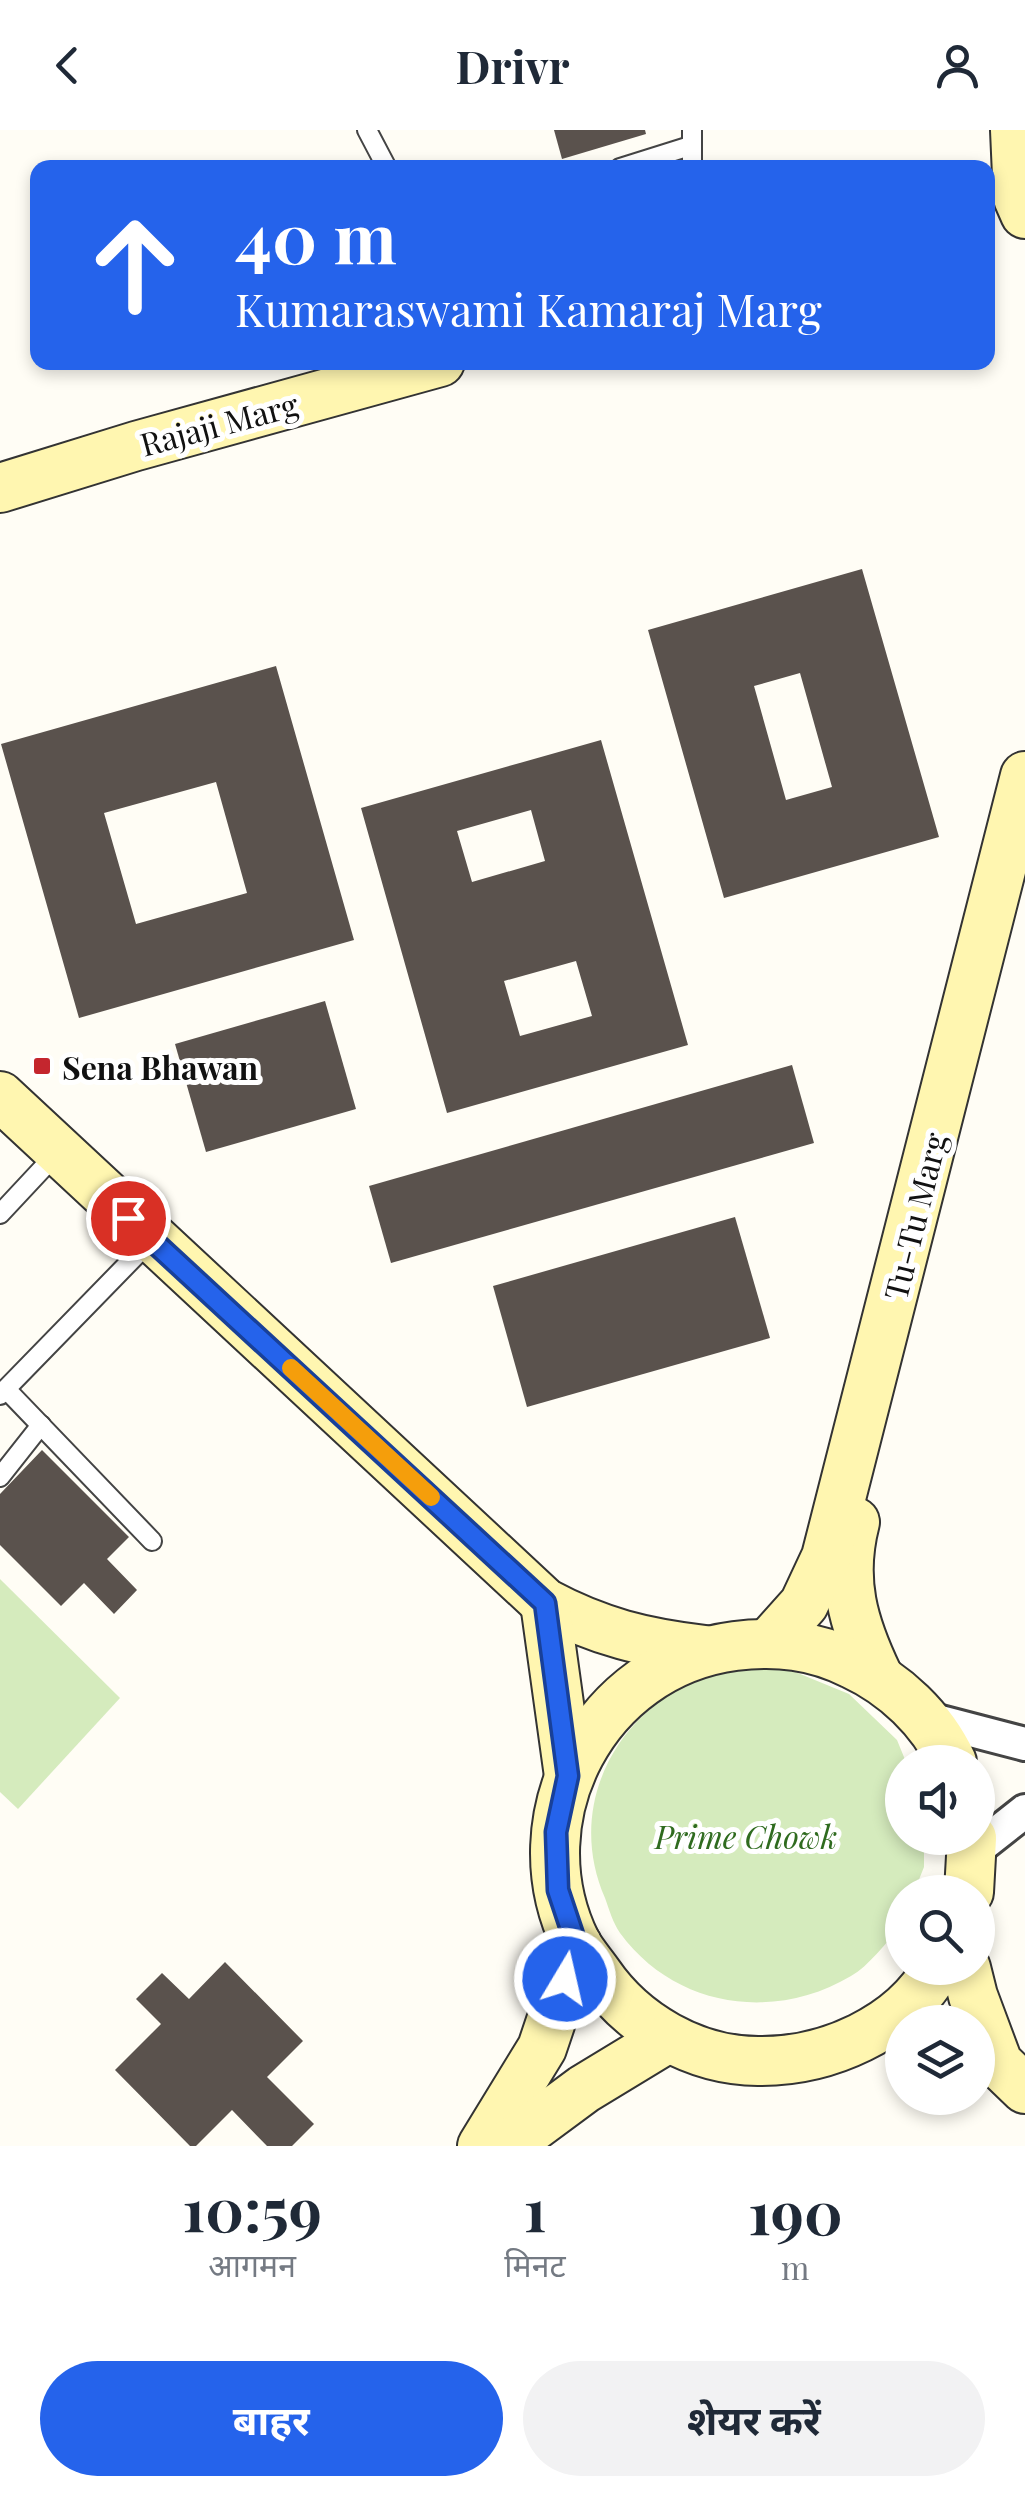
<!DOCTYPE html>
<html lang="hi">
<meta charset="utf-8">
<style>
:root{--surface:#fff;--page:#f2f2f3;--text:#1f2937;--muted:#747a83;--accent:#2563eb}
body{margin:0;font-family:"Playfair Display","Noto Sans Devanagari",serif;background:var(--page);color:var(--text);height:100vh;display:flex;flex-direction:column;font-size:38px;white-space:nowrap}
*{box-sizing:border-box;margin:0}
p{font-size:32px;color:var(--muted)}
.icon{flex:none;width:55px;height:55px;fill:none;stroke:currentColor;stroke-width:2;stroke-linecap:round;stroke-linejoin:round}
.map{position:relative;height:2016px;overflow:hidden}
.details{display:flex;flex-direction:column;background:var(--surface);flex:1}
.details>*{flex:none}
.guide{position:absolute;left:30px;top:30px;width:965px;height:210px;border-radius:20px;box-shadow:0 5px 15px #0003;background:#2563eb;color:#fff;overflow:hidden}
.tools{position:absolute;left:885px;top:1615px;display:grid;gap:20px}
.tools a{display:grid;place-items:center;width:110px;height:110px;border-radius:50%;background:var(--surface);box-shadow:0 5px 15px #0003;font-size:50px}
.pin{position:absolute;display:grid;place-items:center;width:85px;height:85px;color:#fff;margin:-42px;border:5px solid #fff;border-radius:50%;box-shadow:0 2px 10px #0007}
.me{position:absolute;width:110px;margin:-55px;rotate:9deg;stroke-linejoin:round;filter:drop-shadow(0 0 8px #0008)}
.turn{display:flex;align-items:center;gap:35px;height:210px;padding:0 40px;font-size:45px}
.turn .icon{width:130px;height:130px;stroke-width:2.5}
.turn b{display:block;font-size:70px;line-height:85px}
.eta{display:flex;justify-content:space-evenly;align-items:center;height:170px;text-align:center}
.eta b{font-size:60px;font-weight:700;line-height:70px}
.primary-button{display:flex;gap:20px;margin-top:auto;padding:20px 40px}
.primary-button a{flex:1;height:115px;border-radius:60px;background:var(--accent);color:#fff;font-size:40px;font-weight:700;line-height:115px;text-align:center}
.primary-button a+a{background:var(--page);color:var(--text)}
header{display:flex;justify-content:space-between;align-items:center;height:130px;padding:0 40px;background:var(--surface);font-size:45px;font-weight:700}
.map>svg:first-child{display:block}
.green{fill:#d5ebbd}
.building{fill:#5a524d;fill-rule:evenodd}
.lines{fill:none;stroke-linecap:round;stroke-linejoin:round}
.lane-casing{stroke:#444;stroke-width:22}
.street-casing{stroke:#444;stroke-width:38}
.secondary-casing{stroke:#333;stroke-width:52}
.lane{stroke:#fff;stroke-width:18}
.street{stroke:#fff;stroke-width:32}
.secondary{stroke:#fff6b0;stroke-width:48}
.route-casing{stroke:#184099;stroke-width:25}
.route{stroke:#2563eb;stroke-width:18}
.slow{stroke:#f59e0b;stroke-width:18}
.poi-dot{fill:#c4262e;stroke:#fff;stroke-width:4}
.labels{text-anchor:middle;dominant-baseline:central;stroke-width:10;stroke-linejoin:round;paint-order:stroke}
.street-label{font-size:32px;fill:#111;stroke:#fff}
.poi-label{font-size:32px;font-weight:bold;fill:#111;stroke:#fff;text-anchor:start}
.park-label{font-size:32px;font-style:italic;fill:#2f6b1f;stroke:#fff}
</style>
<header><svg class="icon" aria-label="back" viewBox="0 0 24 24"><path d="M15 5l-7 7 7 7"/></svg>Drivr<svg class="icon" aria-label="person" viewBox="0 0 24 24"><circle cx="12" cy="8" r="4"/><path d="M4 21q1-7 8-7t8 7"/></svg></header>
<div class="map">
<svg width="1025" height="2016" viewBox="0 0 1025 2016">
<rect width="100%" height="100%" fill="#fffdf5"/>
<!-- green -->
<g class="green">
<polygon points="0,1449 120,1568 18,1679 0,1662"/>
<path d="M788,1539l61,25 48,46 9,22h-4v76h22v29l-10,25h-12l-2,36c-15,15 -31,38 -49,48 -77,46 -176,32 -231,-43 -7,-10 -11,-24 -15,-35 -42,-96 16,-198 115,-226 20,-6 47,-2 68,-3z"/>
</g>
<!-- building -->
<g class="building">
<polygon points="554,0 645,0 646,4 562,29"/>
<path d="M862,439l77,268 -215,61 -76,-268zM800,543l32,114 -46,13 -32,-114z"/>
<path d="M276,536l78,274 -275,78 -78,-274zM216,652l31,111 -111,31 -32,-111z"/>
<path d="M601,610l87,305 -241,68 -86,-305zM531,680l14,51 -73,21 -15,-51zM576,831l16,55 -72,20 -16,-55z"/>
<polygon points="325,871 356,979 206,1022 175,914"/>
<polygon points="792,935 814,1013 391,1133 369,1056"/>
<polygon points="735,1087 770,1208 527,1277 493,1156"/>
<polygon points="42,1320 129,1407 107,1429 137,1460 114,1484 84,1453 61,1476 0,1415 0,1364"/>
<polygon points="225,1832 303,1911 267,1947 314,1994 292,2016 267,2016 232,1980 196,2016 190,2016 115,1940 161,1894 136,1869 162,1843 189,1869"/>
</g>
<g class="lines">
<defs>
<g id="lane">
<polyline points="367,0 387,38"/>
<polyline points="620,38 690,16"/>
<polyline points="692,38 692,0"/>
<polyline points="0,1084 57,1023"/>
<polyline points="6,1259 152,1411"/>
<polyline points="0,1265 151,1110"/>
<polyline points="0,1347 41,1295"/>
</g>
<g id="street">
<polyline points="925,1588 1025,1614"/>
<polyline points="973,1722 1025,1681"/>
</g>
<g id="secondary">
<polyline points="1015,0 1018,68 1025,84"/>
<polyline points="0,358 136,316 440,232"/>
<path d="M0,966l545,507c54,29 100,40 160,47"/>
<path d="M855,1392c-15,58 -2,102 23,154"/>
<polyline points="545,1473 569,1646"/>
<polyline points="770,1512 804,1474 826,1427 1025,646"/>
<polyline points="969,1762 972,1708"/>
<path d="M937,1838c-34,61 -111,94 -179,93 -63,0 -125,-36 -160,-87 -7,-10 -16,-20 -22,-31 -62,-126 20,-279 159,-297 42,-5 79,-1 117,18 43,20 80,55 100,98"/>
<polyline points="966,1838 973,1866 998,1933 1025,1959"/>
<polyline points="482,2016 542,1918 577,1814"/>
<polyline points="507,2016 584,1959 668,1908"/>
</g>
</defs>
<!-- lane casing -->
<use href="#lane" class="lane-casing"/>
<!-- street casing -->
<use href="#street" class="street-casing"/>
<!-- secondary casing -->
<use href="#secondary" class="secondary-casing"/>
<!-- lane -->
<use href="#lane" class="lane"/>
<!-- street -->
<use href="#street" class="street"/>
<!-- secondary -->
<use href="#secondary" class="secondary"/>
</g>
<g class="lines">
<defs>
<polyline id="route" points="128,1088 545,1473 568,1646 556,1702 558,1760 576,1814 565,1849"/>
</defs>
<!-- route casing -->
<use href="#route" class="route-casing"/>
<!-- route -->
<use href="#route" class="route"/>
<!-- slow -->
<polyline class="slow" points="291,1238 431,1367"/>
</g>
<!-- markers -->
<rect class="poi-dot" x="32" y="926" width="20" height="20" rx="5"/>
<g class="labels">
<!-- street labels -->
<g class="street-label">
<text transform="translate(219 293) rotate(-15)">Rajaji Marg</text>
<text transform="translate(914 1086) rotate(-76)">Tu-Tu Marg</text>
</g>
<!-- poi labels -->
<g class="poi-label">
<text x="62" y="936">Sena Bhawan</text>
</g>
<!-- park labels -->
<g class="park-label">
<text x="746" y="1705">Prime Chowk</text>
</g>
</g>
</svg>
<div class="tools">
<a><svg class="icon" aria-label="sound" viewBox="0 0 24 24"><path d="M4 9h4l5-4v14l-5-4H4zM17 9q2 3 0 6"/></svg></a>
<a><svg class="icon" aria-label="search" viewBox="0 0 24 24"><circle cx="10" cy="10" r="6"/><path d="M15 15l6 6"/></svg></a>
<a><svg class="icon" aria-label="layers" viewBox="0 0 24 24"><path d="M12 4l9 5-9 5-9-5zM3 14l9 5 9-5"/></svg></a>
</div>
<div class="pin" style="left:128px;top:1088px;background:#d93025"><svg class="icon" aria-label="arrive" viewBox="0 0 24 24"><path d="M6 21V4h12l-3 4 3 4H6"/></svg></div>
<svg class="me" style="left:565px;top:1849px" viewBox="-20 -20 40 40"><circle r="17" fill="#2563eb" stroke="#fff" stroke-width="3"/><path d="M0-11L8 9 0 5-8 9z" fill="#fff"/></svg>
<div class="guide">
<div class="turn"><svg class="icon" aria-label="ahead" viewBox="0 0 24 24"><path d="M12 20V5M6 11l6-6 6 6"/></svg><div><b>40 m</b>Kumaraswami Kamaraj Marg</div></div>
</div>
</div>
<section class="details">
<div class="eta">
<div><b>10:59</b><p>आगमन</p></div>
<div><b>1</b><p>मिनट</p></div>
<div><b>190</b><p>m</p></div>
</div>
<div class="primary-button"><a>बाहर</a><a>शेयर करें</a></div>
</section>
